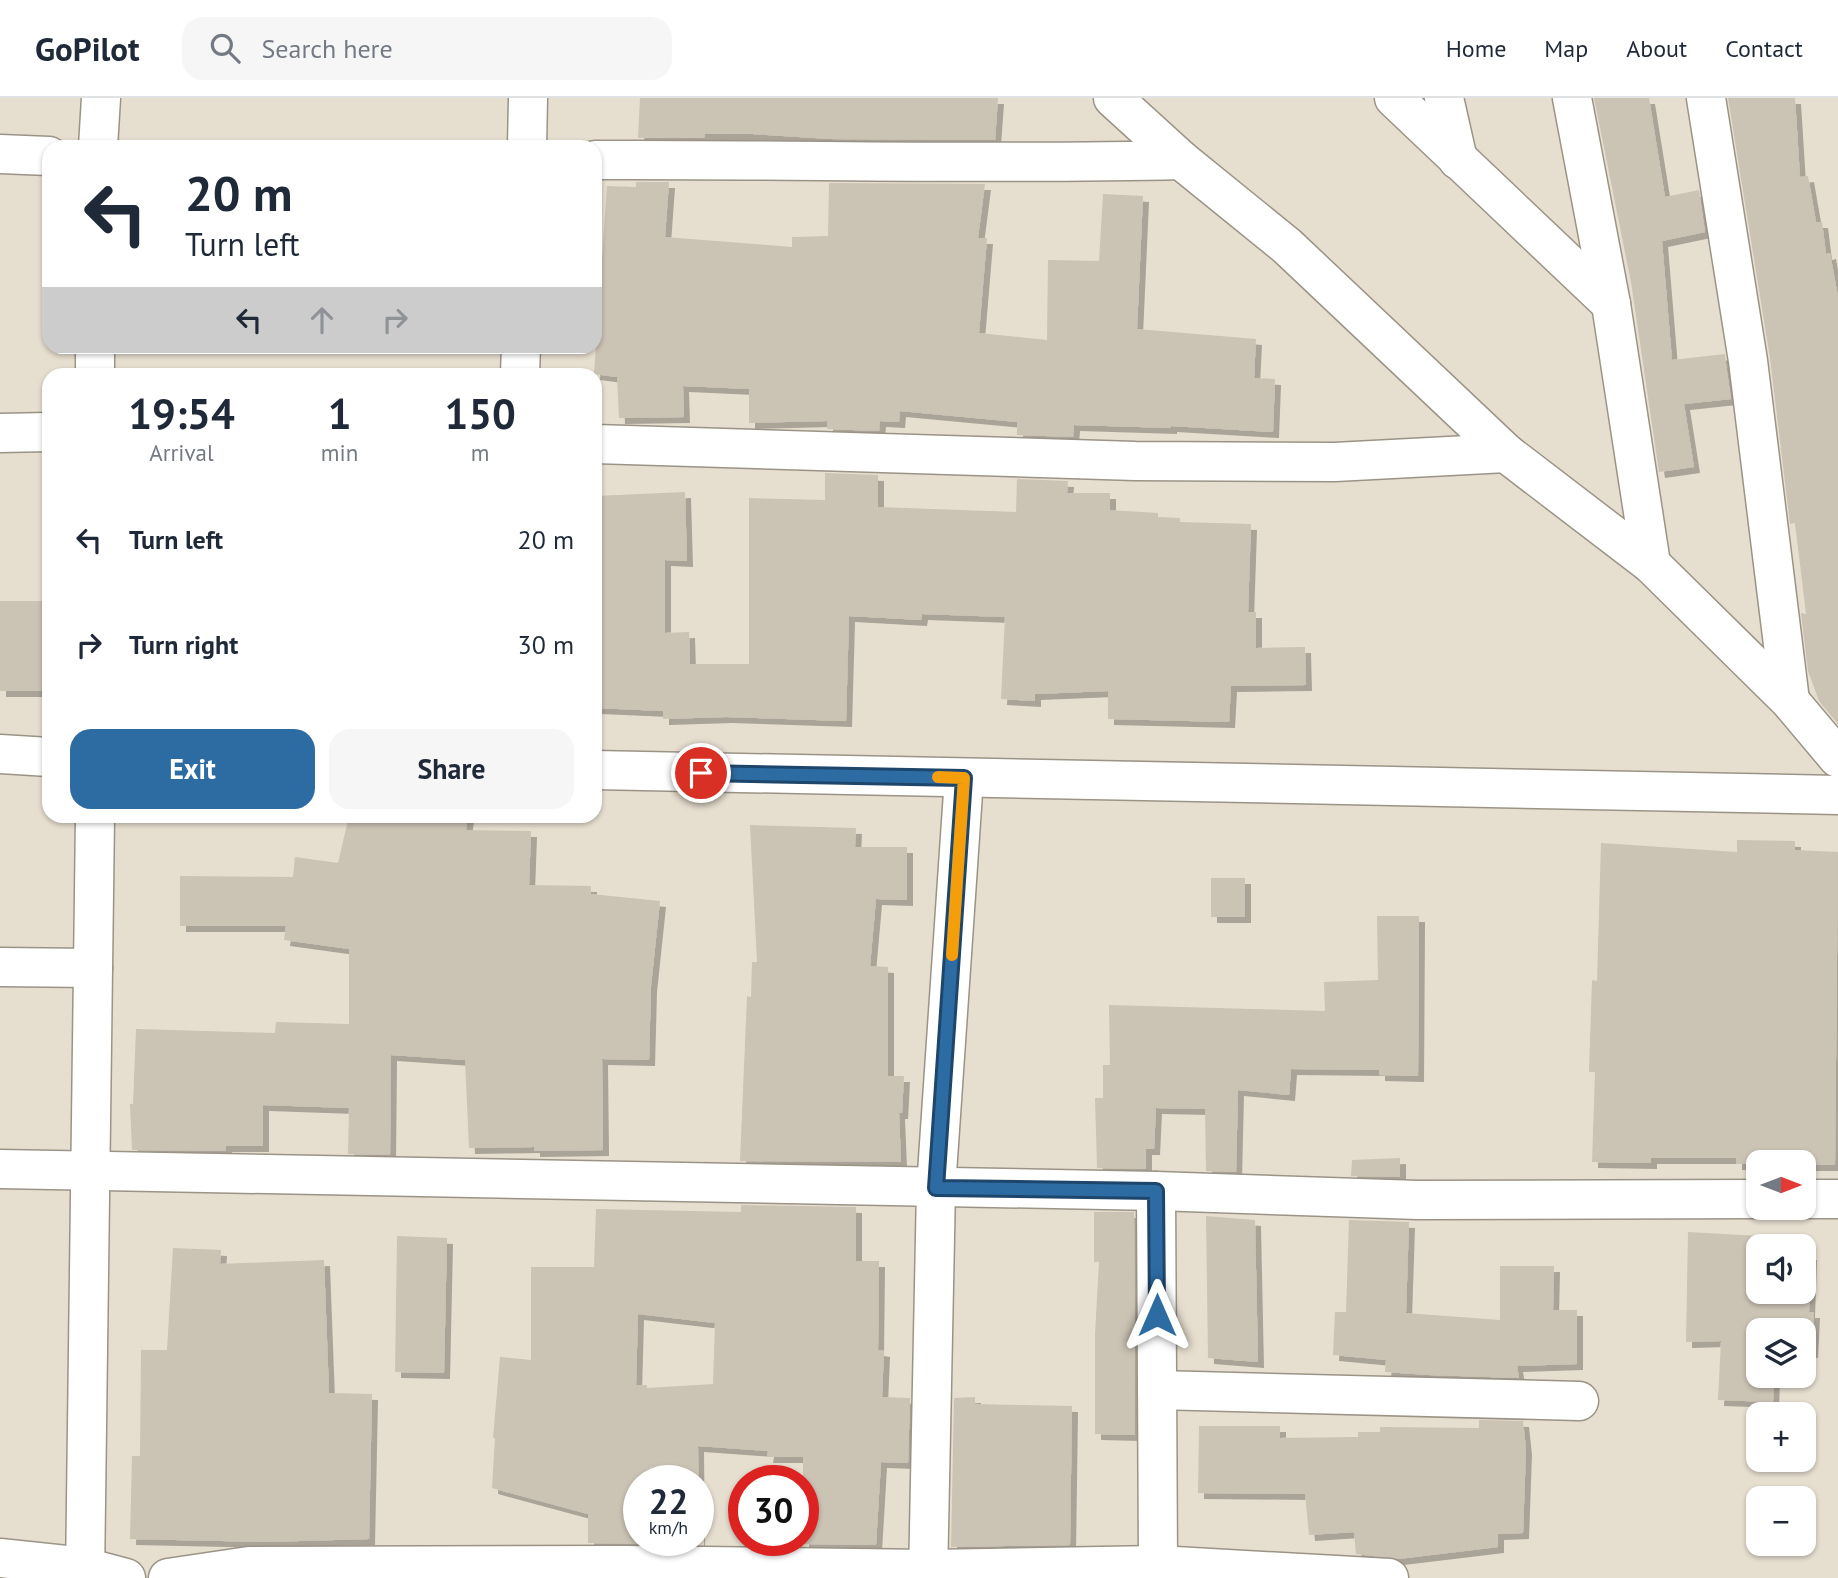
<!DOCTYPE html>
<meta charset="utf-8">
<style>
:root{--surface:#fff;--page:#f6f6f7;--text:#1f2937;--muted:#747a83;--line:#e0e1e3;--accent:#2d6ca3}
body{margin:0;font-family:"PT Sans",sans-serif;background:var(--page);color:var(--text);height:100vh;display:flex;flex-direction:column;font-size:26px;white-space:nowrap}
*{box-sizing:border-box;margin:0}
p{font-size:23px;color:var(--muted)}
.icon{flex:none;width:38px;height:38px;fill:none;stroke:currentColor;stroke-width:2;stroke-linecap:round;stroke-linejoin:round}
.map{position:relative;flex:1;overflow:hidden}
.panel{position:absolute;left:42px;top:270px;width:560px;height:455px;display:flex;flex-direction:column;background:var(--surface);border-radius:21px;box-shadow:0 2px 5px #0004}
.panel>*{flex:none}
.hud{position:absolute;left:42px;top:42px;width:560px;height:214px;border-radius:21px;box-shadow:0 2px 5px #0004;background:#fff;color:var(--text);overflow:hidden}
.needle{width:46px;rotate:90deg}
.buttons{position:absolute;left:1746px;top:1052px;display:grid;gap:14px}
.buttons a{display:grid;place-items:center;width:70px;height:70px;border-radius:14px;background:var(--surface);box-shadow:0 2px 5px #0004;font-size:35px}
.speed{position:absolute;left:623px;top:1367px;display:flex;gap:14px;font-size:35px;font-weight:700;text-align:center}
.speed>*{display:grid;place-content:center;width:91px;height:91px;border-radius:50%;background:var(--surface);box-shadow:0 2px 5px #0004;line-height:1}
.speed small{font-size:18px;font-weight:400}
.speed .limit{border:10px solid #d22;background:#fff;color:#111}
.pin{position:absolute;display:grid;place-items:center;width:60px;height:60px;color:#fff;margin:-30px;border:4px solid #fff;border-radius:50%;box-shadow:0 2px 7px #0007}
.me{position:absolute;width:77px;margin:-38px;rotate:0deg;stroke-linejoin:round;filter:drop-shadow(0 0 5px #0008)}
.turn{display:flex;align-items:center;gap:24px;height:147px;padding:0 28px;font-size:32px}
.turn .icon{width:91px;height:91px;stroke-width:2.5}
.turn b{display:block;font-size:49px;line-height:60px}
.lanes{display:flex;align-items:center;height:66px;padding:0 28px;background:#0003;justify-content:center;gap:35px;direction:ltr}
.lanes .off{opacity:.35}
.eta{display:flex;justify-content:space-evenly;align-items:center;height:119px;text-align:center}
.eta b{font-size:42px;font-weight:700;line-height:49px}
.action{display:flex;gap:14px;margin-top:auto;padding:14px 28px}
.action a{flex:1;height:80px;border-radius:21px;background:var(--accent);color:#fff;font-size:28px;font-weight:700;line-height:80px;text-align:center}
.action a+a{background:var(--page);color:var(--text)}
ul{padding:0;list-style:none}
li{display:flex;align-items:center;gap:21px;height:105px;padding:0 28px}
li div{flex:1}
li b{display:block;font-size:26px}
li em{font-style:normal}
header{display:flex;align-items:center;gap:42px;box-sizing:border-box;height:98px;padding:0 35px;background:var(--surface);border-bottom:2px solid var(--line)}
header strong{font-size:33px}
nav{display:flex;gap:38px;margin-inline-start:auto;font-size:24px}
.search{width:490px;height:63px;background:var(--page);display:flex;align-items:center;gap:18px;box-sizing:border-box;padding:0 24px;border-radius:21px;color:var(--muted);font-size:26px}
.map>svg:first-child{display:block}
.building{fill:#cbc3b4;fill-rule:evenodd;filter:url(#shadow)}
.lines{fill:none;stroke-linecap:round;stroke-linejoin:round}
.minor-casing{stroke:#9b9486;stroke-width:41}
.tertiary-casing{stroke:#9b9486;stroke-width:41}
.minor{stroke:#fff;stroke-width:38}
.tertiary{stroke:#fff;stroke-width:38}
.route-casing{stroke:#1d466a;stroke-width:18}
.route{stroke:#2d6ca3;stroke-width:12}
.slow{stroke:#f59e0b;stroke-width:12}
</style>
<header>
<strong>GoPilot</strong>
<div class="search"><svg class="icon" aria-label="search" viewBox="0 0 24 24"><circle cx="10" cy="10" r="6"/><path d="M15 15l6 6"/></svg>Search here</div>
<nav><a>Home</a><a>Map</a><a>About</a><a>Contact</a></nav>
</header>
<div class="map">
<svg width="1838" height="1480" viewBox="0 0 1838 1480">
<defs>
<filter id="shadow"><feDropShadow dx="6" dy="6" stdDeviation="0" flood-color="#0004"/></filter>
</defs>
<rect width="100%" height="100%" fill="#e6decf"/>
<!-- building -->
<g class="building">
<polygon points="640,0 998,0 995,42 831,41 752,36 705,36 704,40 638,40"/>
<polygon points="1594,0 1649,0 1665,99 1699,92 1705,134 1662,143 1672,262 1725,256 1726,266 1731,301 1684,306 1694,369 1659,374 1631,184"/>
<polygon points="1728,0 1795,0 1800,79 1808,78 1816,124 1822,124 1826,156 1830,155 1838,199 1838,626 1819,603 1808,573 1801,515 1806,516 1795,425 1790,426 1770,260"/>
<polygon points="636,84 669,84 665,139 792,149 792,139 828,138 829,85 985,86 978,140 987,140 979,235 1047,242 1048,162 1099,163 1103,96 1143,98 1137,231 1256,241 1254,280 1275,281 1273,334 1171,328 1171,330 1074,327 1073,339 1017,337 1017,324 900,313 899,324 880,323 879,333 827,331 827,323 749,325 749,291 683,288 684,319 619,320 617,279 594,276 607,88 636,89"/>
<polygon points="825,375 878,377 878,409 1016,414 1017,381 1068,383 1067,395 1110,395 1110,412 1158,415 1158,419 1180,420 1180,424 1251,426 1248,514 1256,514 1256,550 1305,549 1306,587 1231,588 1229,624 1108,621 1108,593 1035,596 1035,603 1001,601 1005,519 922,516 921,522 849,518 846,623 726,619 663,621 663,613 595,610 595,398 685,394 687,463 665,462 665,535 689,534 690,566 749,566 749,400 825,402"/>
<polygon points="0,503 45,503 46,593 0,593"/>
<polygon points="349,718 468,718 466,732 531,733 529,787 591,788 591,796 660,803 651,888 649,962 602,961 603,1052 534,1053 534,1049 469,1050 465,962 391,957 390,1057 348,1056 349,1010 263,1007 263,1048 226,1048 226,1053 132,1052 130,1006 133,1006 136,931 275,935 276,924 349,926 349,851 284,842 286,828 180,828 180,778 293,779 295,759 338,765"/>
<polygon points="750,727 856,730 855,749 907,749 907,802 876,801 870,868 888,869 888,978 904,978 902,1015 899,1015 901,1064 740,1063 747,898 751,899 752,864 757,864"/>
<polygon points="1737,742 1795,743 1795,752 1838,754 1835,1067 1804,1067 1804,1064 1736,1066 1736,1060 1651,1060 1651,1065 1592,1064 1595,974 1589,974 1592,882 1597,883 1601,745 1737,754"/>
<rect x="1211" y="780" width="34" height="39"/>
<polygon points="1377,818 1419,818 1418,978 1379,977 1379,972 1291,971 1289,997 1238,992 1236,1074 1206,1073 1205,1011 1156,1010 1154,1051 1146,1051 1146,1071 1097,1070 1095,1000 1103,1000 1103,967 1110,967 1109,907 1325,913 1324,884 1378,882"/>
<polygon points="1400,1060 1400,1079 1351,1078 1352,1062"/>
<path d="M741,1107l115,2v54h23l-1,89 6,1 -2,46 28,1 -2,65 -27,-1 -5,83 -73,-1v-87h-36l1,-6 -70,-5 1,97 -12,-3h11v-60h-59v60h27v4l-78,-1v-29l-96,-26 3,-50h-2l7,-81 31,3v-93h63l2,-58 145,3zM638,1216l77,9 -2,61 -66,4v-3h-11z"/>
<polygon points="1094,1114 1134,1114 1135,1337 1095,1336 1095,1236 1099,1164 1094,1164"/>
<polygon points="1206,1118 1255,1122 1258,1264 1208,1260"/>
<polygon points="1349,1122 1409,1124 1406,1215 1500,1222 1500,1168 1554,1168 1553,1212 1577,1212 1577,1266 1517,1268 1519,1280 1429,1277 1385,1274 1386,1262 1333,1257 1335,1214 1346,1214"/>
<polygon points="1688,1134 1760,1138 1759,1194 1804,1194 1804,1156 1811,1156 1809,1214 1814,1214 1812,1254 1804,1254 1804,1232 1759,1232 1759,1278 1774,1278 1773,1304 1718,1302 1721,1243 1686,1244"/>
<polygon points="397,1138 447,1140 444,1275 395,1274"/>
<polygon points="173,1150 221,1152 220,1166 324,1162 329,1295 372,1296 369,1441 266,1444 130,1441 132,1358 140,1358 141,1252 167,1252"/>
<polygon points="975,1299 975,1306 1072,1308 1070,1447 951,1449 954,1300"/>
<polygon points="1479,1322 1523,1323 1526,1351 1523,1435 1498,1436 1498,1449 1398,1461 1356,1456 1354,1434 1309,1437 1305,1396 1198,1395 1199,1328 1280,1328 1280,1340 1358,1339 1358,1334 1380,1334 1380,1329 1479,1330"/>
</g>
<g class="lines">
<defs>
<g id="minor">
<polyline points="1113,0 1181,62 1287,148 1506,355 1651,466 1790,603 1838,660"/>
<polyline points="1394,0 1611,206"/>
<polyline points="1444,0 1458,62"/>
<polyline points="1572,0 1611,206 1651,466"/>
<polyline points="1706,0 1748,263 1790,603"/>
<polyline points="527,49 528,0"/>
<polyline points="0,56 49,58"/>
<path d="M595,62c195,-1 391,5 586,0"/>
<polyline points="520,276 521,248"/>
<polyline points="0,335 49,334"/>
<polyline points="595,346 1135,363 1335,364 1506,355"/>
<polyline points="0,656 49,659"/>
<polyline points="0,869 93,870"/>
<polyline points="0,1071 1156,1093 1418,1102 1759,1101"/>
<polyline points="1156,1093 1158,1467"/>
<polyline points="1804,1101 1838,1101"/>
<polyline points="1157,1292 1579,1303"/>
<polyline points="168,1480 249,1468 621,1467 928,1471 1158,1467 1389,1480"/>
<polyline points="928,1480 936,1090 964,680"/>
</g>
<g id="tertiary">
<polyline points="98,49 101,0"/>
<polyline points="95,276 95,248"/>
<polyline points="595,672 1838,697"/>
<polyline points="0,1460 85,1469 126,1480"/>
<polyline points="85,1480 95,718"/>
</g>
</defs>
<!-- minor casing -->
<use href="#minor" class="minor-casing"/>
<!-- tertiary casing -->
<use href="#tertiary" class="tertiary-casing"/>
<!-- minor -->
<use href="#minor" class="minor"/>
<!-- tertiary -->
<use href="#tertiary" class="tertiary"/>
</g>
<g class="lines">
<defs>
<polyline id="route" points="701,675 964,680 936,1090 1156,1093 1157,1217"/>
</defs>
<!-- route casing -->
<use href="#route" class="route-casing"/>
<!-- route -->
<use href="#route" class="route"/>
<!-- slow -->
<polyline class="slow" points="938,679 964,680 952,857"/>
</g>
</svg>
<div class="buttons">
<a><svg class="needle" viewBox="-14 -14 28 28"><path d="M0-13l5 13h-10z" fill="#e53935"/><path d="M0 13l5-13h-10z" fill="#747a83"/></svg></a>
<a><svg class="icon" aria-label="sound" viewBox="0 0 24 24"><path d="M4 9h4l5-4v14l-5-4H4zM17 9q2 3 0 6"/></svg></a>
<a><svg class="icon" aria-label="layers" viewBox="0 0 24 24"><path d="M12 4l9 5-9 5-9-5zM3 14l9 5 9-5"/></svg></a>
<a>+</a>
<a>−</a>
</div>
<div class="speed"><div>22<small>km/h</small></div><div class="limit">30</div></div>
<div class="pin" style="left:701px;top:675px;background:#d93025"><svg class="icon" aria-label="arrive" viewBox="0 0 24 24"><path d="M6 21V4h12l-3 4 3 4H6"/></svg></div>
<svg class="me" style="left:1157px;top:1217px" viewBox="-20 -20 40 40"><path d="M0-17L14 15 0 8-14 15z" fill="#2d6ca3" stroke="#fff" stroke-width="4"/></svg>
<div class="hud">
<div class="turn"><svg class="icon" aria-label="left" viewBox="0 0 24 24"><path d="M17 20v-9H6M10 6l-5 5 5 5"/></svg><div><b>20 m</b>Turn left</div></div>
<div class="lanes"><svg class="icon" aria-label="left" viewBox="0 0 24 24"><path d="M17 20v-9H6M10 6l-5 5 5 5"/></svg><svg class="icon off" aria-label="ahead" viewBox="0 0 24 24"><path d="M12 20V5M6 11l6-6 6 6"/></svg><svg class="icon off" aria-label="right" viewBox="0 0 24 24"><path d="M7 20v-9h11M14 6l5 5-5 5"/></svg></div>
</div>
<section class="panel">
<div class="eta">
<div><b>19:54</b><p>Arrival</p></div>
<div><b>1</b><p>min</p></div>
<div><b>150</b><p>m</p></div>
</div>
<ul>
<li><svg class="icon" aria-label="left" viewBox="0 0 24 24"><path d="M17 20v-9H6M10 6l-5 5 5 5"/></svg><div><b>Turn left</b></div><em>20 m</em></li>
<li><svg class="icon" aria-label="right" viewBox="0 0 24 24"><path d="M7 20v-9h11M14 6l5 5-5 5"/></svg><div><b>Turn right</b></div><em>30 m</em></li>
</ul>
<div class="action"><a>Exit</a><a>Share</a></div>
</section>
</div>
